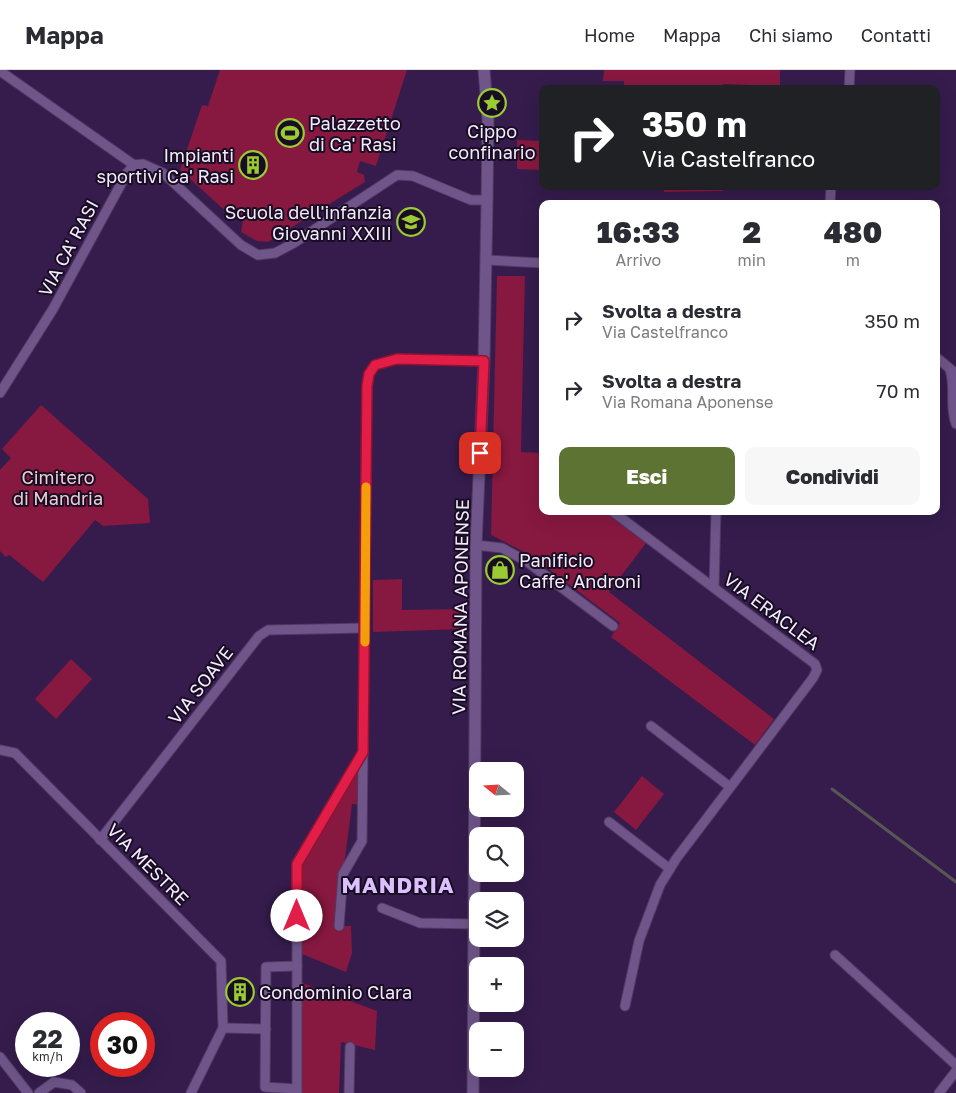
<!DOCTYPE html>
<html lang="it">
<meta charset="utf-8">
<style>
:root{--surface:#fff;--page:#f7f7f7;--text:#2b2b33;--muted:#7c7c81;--line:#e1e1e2;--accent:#5d7333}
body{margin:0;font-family:"Golos Text",sans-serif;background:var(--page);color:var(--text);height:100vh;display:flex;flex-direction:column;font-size:19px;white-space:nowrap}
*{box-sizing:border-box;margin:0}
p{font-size:16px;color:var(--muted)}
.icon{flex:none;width:28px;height:28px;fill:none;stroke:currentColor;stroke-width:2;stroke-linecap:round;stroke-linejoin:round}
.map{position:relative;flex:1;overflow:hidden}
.side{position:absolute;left:539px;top:130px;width:401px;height:315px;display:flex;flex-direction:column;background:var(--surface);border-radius:10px;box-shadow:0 5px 20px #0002}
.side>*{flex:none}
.top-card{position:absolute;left:539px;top:15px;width:401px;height:105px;border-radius:10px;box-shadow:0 5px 20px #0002;background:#202124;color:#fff;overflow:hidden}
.needle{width:32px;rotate:288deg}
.tools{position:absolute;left:469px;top:692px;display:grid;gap:10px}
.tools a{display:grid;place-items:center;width:55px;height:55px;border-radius:10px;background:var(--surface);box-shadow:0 5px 20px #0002;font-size:25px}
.speed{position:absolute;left:15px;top:942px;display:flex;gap:10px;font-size:25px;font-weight:700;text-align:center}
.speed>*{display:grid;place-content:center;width:65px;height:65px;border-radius:50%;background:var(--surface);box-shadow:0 5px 20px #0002;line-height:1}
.speed small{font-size:12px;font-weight:400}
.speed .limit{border:8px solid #d22;background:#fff;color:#111}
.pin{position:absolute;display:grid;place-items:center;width:42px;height:42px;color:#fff;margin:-21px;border-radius:10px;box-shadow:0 2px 8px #0006}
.me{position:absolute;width:55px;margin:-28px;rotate:0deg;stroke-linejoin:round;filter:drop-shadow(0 0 4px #0008)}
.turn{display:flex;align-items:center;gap:18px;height:105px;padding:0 20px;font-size:22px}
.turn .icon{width:65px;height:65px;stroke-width:2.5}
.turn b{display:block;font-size:35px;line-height:42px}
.eta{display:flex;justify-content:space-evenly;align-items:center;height:85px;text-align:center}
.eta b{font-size:30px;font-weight:800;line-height:35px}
.cta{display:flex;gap:10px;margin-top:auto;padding:10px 20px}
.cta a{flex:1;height:58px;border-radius:10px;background:var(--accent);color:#fff;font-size:20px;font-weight:800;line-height:58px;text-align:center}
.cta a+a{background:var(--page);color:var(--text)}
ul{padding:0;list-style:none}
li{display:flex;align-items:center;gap:15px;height:70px;padding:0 20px}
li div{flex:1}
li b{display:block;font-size:19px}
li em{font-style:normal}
header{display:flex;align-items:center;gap:30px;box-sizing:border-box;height:70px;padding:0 25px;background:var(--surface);border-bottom:1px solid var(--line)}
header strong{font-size:24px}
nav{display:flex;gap:28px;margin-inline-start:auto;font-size:18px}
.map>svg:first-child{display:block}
.green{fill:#87183f}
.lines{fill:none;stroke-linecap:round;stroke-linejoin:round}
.stream{stroke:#575853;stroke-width:3}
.minor-casing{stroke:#503a62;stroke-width:11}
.tertiary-casing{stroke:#503a62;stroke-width:13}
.minor{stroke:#6f558a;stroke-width:9}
.tertiary{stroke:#6f558a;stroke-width:11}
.route-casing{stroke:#92132f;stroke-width:12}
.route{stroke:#e11d48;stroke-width:9}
.slow{stroke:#f59e0b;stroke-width:9}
.labels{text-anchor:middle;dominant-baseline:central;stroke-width:4;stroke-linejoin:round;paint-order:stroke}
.poi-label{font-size:18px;fill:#f3eafd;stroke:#180d22;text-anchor:start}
.street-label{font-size:18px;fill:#f3eafd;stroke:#180d22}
.park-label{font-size:18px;fill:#eccbd1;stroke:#180d22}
.district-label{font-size:22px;font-weight:bold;letter-spacing:1px;fill:#dcc0fd;stroke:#180d22}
</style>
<header>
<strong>Mappa</strong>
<nav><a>Home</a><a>Mappa</a><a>Chi siamo</a><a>Contatti</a></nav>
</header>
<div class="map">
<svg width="956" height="1023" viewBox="0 0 956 1023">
<rect width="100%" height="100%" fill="#351c4c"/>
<!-- green -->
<g class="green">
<polygon points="220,0 407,0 376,96 360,91 357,102 364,105 365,112 268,172 257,171 241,162 243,151 231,146 180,100 202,35 208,36"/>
<polygon points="604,0 780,0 780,16 723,14 723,19 624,19 624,11 603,11"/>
<polygon points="517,70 542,71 542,100 517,99"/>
<polygon points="664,116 723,116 723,121 664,122"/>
<polygon points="497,206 525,206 521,382 542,383 542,441 605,441 646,473 609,522 774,649 755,675 611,567 620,553 530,485 491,465"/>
<polygon points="41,335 148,429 150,453 103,456 95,450 43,512 9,485 6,487 0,481 0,400 11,388 2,379"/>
<polygon points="402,509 402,540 463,539 463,559 373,562 373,510"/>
<polygon points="71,589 92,609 56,649 35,629"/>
<polygon points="363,682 363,735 352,734 343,804 340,856 351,856 352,883 346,902 297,882 297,793"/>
<polygon points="642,706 664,724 636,760 614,742"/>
<polygon points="297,911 377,941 375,980 341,972 339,1023 297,1023"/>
</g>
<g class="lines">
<!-- stream -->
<polyline class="stream" points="832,719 956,812"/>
<defs>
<g id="minor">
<polyline points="0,1 134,95"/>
<polyline points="849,19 850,0"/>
<polyline points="830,134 831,116"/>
<polyline points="487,190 542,193"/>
<polyline points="936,287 954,302"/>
<path d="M950,300c6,17 -1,36 6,54"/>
<polyline points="0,323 53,239 127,103 134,95 143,94 163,103 241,175 258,185 275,183 294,173 397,105 413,106 471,130 487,130"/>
<polyline points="612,441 815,594 817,600 813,608 676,789 660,815 639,871 625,936"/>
<polyline points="476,475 502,478 526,491 613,556"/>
<polyline points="714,517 716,441"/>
<polyline points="651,656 730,717"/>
<polyline points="0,680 15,683 221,891 223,958 191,1023"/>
<polyline points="609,752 670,799"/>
<polyline points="100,770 259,566 268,560 365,558"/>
<polyline points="382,838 420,853 474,854"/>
<polyline points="339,856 343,804 362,771 363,683"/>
<polyline points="835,885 956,995"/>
<polyline points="297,896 266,897 265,1017 297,1019"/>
<polyline points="223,958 266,959"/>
<polyline points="0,987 28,1023"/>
<polyline points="39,1023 54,1012 72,1015 81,1023"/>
<polyline points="297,1023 297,793 363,682 367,316 369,304 375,295 397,289 484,291"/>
<polyline points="349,1023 350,977"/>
<polyline points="939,1023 956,1001"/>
</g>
<polyline id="tertiary" points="473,1023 476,475 484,291 487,133 488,49 484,0"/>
</defs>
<!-- minor casing -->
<use href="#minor" class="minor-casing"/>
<!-- tertiary casing -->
<use href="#tertiary" class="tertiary-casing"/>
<!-- minor -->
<use href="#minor" class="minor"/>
<!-- tertiary -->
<use href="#tertiary" class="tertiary"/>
</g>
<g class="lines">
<defs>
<polyline id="route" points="297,846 297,794 363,682 367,316 369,304 375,295 397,289 484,291 480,383"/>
</defs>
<!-- route casing -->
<use href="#route" class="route-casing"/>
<!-- route -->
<use href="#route" class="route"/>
<!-- slow -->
<polyline class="slow" points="365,572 366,417"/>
</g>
<!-- icons -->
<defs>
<symbol id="sight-ring" viewBox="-11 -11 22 22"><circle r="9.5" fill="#180d22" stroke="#9bcb33" stroke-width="1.5"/><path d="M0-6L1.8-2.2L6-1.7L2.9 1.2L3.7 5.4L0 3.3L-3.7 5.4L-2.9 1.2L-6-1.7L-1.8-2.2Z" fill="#9bcb33"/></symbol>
<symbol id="stadium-ring" viewBox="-11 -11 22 22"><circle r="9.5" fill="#180d22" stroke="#9bcb33" stroke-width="1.5"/><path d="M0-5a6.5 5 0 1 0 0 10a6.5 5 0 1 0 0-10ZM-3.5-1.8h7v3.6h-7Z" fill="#9bcb33"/></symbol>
<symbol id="building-ring" viewBox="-11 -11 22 22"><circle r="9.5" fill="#180d22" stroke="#9bcb33" stroke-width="1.5"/><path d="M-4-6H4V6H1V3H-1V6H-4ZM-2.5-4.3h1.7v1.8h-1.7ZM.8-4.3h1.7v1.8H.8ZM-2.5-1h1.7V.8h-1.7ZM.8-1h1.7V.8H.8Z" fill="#9bcb33"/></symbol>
<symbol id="school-ring" viewBox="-11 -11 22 22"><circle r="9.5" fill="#180d22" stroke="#9bcb33" stroke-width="1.5"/><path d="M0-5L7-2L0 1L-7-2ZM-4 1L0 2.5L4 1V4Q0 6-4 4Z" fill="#9bcb33"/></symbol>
<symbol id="shop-ring" viewBox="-11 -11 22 22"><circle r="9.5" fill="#180d22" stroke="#9bcb33" stroke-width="1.5"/><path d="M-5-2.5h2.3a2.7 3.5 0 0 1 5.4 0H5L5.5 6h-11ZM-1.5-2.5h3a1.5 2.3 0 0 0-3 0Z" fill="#9bcb33"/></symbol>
</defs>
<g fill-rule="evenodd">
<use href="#sight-ring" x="476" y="17" width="32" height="32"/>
<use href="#stadium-ring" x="274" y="47" width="32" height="32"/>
<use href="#building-ring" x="237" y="79" width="32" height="32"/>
<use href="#school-ring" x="395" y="136" width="32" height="32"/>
<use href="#shop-ring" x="484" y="484" width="32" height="32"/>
<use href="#building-ring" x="224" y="906" width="32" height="32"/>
</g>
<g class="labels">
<!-- poi labels -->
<g class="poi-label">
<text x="309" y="53">Palazzetto<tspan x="309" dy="21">di Ca' Rasi</tspan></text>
<text x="492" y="61" text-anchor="middle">Cippo<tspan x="492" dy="21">confinario</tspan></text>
<text x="234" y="85" text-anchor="end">Impianti<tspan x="234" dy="21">sportivi Ca' Rasi</tspan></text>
<text x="392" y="142" text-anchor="end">Scuola dell'infanzia<tspan x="392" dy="21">Giovanni XXIII</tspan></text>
<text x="519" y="490">Panificio<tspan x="519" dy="21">Caffe' Androni</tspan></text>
<text x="259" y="922">Condominio Clara</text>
</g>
<!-- street labels -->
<g class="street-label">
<text transform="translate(68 178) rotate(-62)">VIA CA' RASI</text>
<text transform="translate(460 537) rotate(-89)">VIA ROMANA APONENSE</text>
<text transform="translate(772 541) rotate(37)">VIA ERACLEA</text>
<text transform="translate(200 615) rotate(-52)">VIA SOAVE</text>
<text transform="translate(148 794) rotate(45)">VIA MESTRE</text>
</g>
<!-- park labels -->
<g class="park-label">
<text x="58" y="407">Cimitero<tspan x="58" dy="21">di Mandria</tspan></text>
</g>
<!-- district labels -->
<g class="district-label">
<text x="398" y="814">MANDRIA</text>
</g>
</g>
</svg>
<div class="tools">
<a><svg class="needle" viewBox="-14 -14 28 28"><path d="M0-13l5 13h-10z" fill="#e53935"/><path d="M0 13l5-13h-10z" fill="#7c7c81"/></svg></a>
<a><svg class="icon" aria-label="search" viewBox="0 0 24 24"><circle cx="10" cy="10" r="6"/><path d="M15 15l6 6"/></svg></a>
<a><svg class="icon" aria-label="layers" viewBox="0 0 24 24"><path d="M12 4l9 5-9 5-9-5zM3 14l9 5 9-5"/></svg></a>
<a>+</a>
<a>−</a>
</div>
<div class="speed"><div>22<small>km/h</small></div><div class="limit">30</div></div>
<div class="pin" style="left:480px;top:383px;background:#d93025"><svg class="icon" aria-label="arrive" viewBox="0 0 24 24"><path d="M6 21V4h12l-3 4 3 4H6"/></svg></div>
<svg class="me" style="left:297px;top:846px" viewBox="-20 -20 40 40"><circle r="19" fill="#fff"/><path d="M0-13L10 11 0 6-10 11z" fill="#e11d48"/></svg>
<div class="top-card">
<div class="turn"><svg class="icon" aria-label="right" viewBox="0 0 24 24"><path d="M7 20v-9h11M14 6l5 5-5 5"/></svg><div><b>350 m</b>Via Castelfranco</div></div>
</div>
<section class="side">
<div class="eta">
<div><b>16:33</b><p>Arrivo</p></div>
<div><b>2</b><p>min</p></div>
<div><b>480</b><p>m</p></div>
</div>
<ul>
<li><svg class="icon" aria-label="right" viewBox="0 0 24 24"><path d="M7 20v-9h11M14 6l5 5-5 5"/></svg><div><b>Svolta a destra</b><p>Via Castelfranco</p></div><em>350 m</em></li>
<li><svg class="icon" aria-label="right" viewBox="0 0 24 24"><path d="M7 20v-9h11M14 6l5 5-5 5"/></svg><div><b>Svolta a destra</b><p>Via Romana Aponense</p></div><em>70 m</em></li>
</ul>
<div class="cta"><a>Esci</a><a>Condividi</a></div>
</section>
</div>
